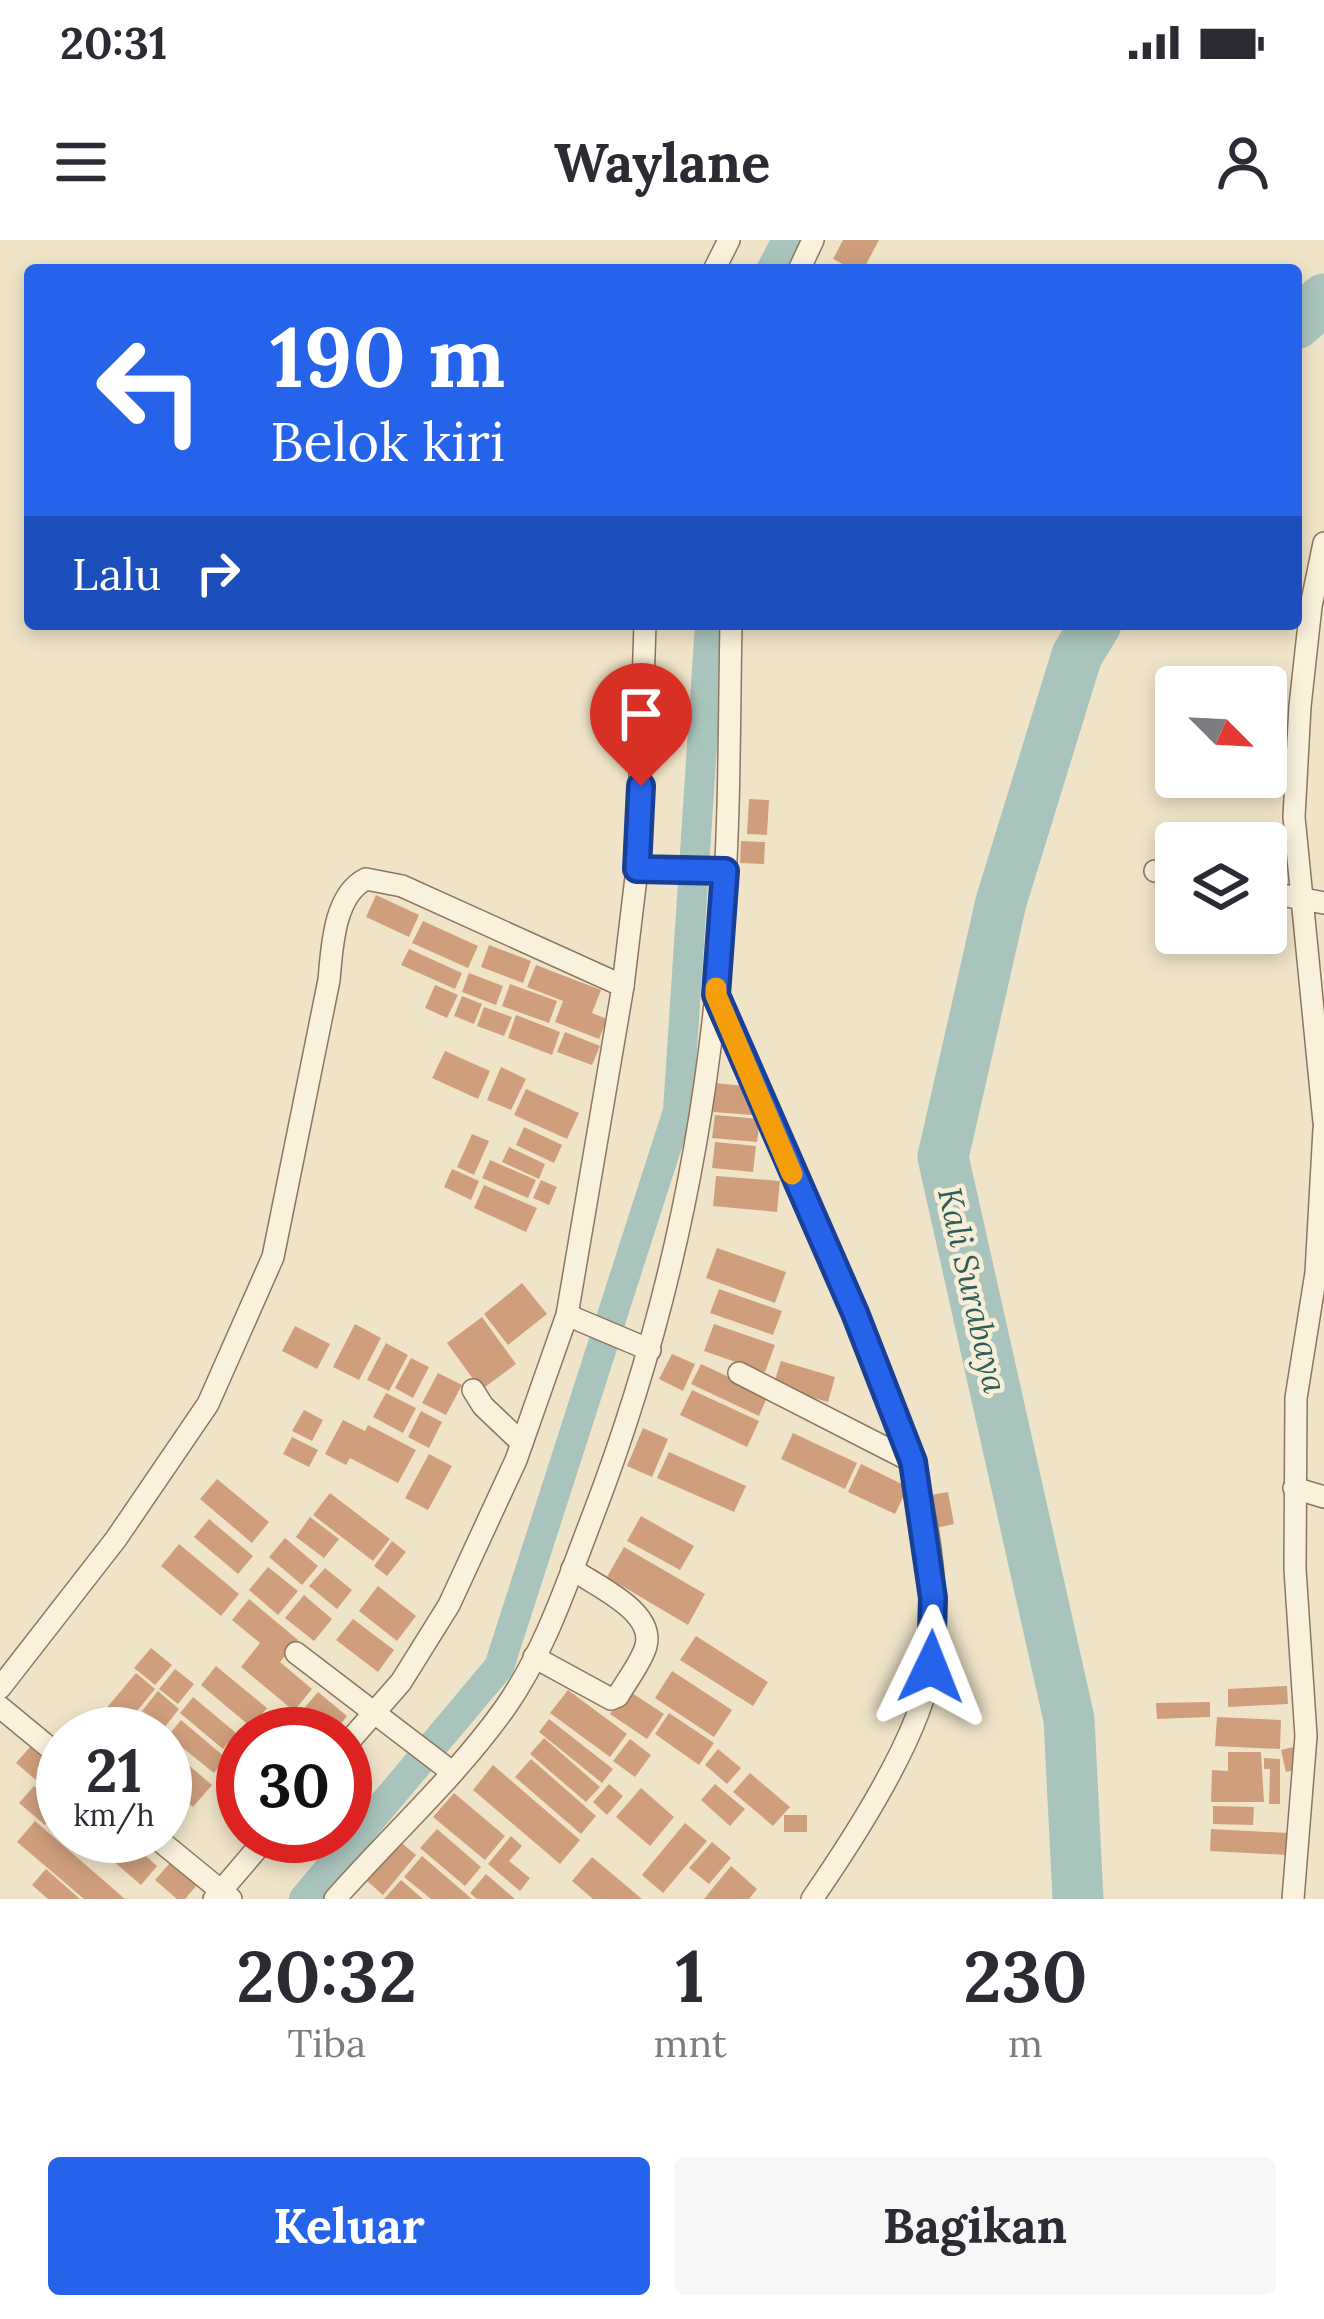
<!DOCTYPE html>
<html lang="id">
<style>
:root{--surface:#fff;--page:#f7f7f7;--text:#2b2b33;--muted:#7c7c81;--accent:#2563eb}
body{margin:0;font-family:Lora,serif;background:var(--page);color:var(--text);height:100vh;display:flex;flex-direction:column;font-size:45px;white-space:nowrap}
*{box-sizing:border-box;margin:0}
p{font-size:39px;color:var(--muted)}
.icon{flex:none;width:66px;height:66px;fill:none;stroke:currentColor;stroke-width:2;stroke-linecap:round;stroke-linejoin:round}
.map{position:relative;height:1659px;overflow:hidden}
.panel{display:flex;flex-direction:column;background:var(--surface);flex:1}
.panel>*{flex:none}
.banner{position:absolute;left:24px;top:24px;width:1278px;height:366px;border-radius:12px;box-shadow:0 6px 18px #0003;background:#2563eb;color:#fff;overflow:hidden}
.needle{width:78px;rotate:114deg}
.buttons{position:absolute;left:1155px;top:426px;display:grid;gap:24px}
.buttons a{display:grid;place-items:center;width:132px;height:132px;border-radius:12px;background:var(--surface);box-shadow:0 6px 18px #0003;font-size:60px}
.speed{position:absolute;left:36px;top:1467px;display:flex;gap:24px;font-size:60px;font-weight:700;text-align:center}
.speed>*{display:grid;place-content:center;width:156px;height:156px;border-radius:50%;background:var(--surface);box-shadow:0 6px 18px #0003;line-height:1}
.speed small{font-size:30px;font-weight:400}
.speed .limit{border:18px solid #d22;background:#fff;color:#111}
.pin{position:absolute;display:grid;place-items:center;width:102px;height:102px;color:#fff;margin:-123px -51px;border-radius:50% 50% 50% 0;rotate:-45deg;box-shadow:0 0 12px #0007}
.pin .icon{rotate:45deg}
.me{position:absolute;width:132px;margin:-66px;rotate:2deg;stroke-linejoin:round;filter:drop-shadow(0 0 9px #0008)}
.turn{display:flex;align-items:center;gap:42px;height:252px;padding:0 48px;font-size:54px}
.turn .icon{width:156px;height:156px;stroke-width:2.5}
.turn b{display:block;font-size:84px;line-height:102px}
.then{display:flex;align-items:center;height:114px;padding:0 48px;background:#0003;gap:24px;font-size:45px}
.eta{display:flex;justify-content:space-evenly;align-items:center;height:204px;text-align:center}
.eta b{font-size:72px;font-weight:800;line-height:84px}
.button{display:flex;gap:24px;margin-top:auto;padding:24px 48px}
.button a{flex:1;height:138px;border-radius:12px;background:var(--accent);color:#fff;font-size:48px;font-weight:800;line-height:138px;text-align:center}
.button a+a{background:var(--page);color:var(--text)}
.status{display:flex;justify-content:space-between;align-items:center;height:84px;padding:0 60px;background:var(--surface);direction:ltr}
.status svg{height:33px;fill:currentColor}
header{display:flex;justify-content:space-between;align-items:center;height:156px;padding:0 48px;background:var(--surface);font-size:54px;font-weight:800}
.map>svg:first-child{display:block}
.lines{fill:none;stroke-linecap:round;stroke-linejoin:round}
.canal{stroke:#a9c4bc;stroke-width:30}
.river{stroke:#a9c4bc;stroke-width:51}
.building{fill:#cf9f7d}
.street-casing{stroke:#8d765c;stroke-width:24}
.street{stroke:#faf1dc;stroke-width:21}
.route-casing{stroke:#184099;stroke-width:30}
.route{stroke:#2563eb;stroke-width:21}
.slow{stroke:#f59e0b;stroke-width:21}
.labels{text-anchor:middle;dominant-baseline:central;stroke-width:9;stroke-linejoin:round;paint-order:stroke}
.water-label{font-size:33px;font-style:italic;fill:#2f5d5a;stroke:#f7eed8}
</style>
<div class="status"><b>20:31</b><svg viewBox="0 0 49 12"><path d="M0 12V9h3v3zM5 12V6h3v6zM10 12V3h3v9zM15 12V0h3v12zM26 1h20v11H26zM47 4h2v5h-2z"/></svg></div>
<header><svg class="icon" aria-label="menu" viewBox="0 0 24 24"><path d="M4 6h16M4 12h16M4 18h16"/></svg>Waylane<svg class="icon" aria-label="person" viewBox="0 0 24 24"><circle cx="12" cy="8" r="4"/><path d="M4 21q1-7 8-7t8 7"/></svg></header>
<div class="map">
<svg width="1324" height="1659" viewBox="0 0 1324 1659">
<rect width="100%" height="100%" fill="#f0e4c8"/>
<g class="lines">
<!-- canal -->
<g class="canal">
<polyline points="771,30 787,0"/>
<polyline points="304,1659 499,1427 678,871 710,384"/>
</g>
<!-- river -->
<g class="river">
<polyline points="1296,84 1324,59"/>
<polyline points="1078,1659 1069,1479 943,917 1001,662 1077,415 1096,384"/>
</g>
</g>
<!-- building -->
<g class="building">
<polygon points="843,0 879,0 863,30 854,30 833,19"/>
<polygon points="749,559 769,560 767,595 747,594"/>
<polygon points="741,601 765,602 764,624 740,623"/>
<polygon points="376,655 419,675 409,697 366,677"/>
<polygon points="423,681 478,706 468,728 412,703"/>
<polygon points="489,705 531,721 523,743 481,727"/>
<polygon points="409,709 462,733 455,749 401,725"/>
<polygon points="536,725 601,750 592,773 607,779 599,799 555,782 563,761 527,747"/>
<polygon points="469,733 503,746 496,765 462,752"/>
<polygon points="510,744 557,761 549,783 502,766"/>
<polygon points="435,745 458,755 447,778 425,768"/>
<polygon points="462,756 482,764 474,784 454,776"/>
<polygon points="484,767 512,777 504,796 477,786"/>
<polygon points="516,775 560,792 552,815 508,798"/>
<polygon points="565,792 600,806 592,825 557,812"/>
<polygon points="445,811 490,831 478,859 432,838"/>
<polygon points="501,827 526,839 511,870 487,860"/>
<polygon points="715,843 754,847 752,875 713,872"/>
<polygon points="526,849 579,873 567,899 514,875"/>
<polygon points="715,875 760,879 757,902 712,898"/>
<polygon points="524,887 562,905 554,923 516,905"/>
<polygon points="472,894 489,901 474,935 457,927"/>
<polygon points="715,902 756,906 753,932 712,928"/>
<polygon points="509,907 545,924 539,939 502,922"/>
<polygon points="490,920 536,940 528,958 482,938"/>
<polygon points="452,929 479,941 471,960 444,947"/>
<polygon points="716,936 780,941 777,972 713,966"/>
<polygon points="541,940 557,947 549,965 533,958"/>
<polygon points="484,945 537,968 526,992 474,968"/>
<polygon points="717,1008 786,1032 775,1063 706,1038"/>
<polygon points="522,1043 547,1074 508,1105 484,1074"/>
<polygon points="719,1049 782,1071 773,1095 710,1073"/>
<polygon points="482,1077 516,1124 481,1150 447,1103"/>
<polygon points="355,1084 381,1098 359,1140 333,1127"/>
<polygon points="714,1084 775,1105 765,1132 704,1111"/>
<polygon points="295,1086 330,1104 317,1129 282,1111"/>
<polygon points="386,1103 408,1115 389,1151 367,1140"/>
<polygon points="672,1114 695,1124 683,1151 659,1139"/>
<polygon points="411,1118 429,1127 413,1158 395,1148"/>
<polygon points="781,1121 835,1137 828,1162 773,1146"/>
<polygon points="701,1124 768,1155 759,1176 691,1144"/>
<polygon points="438,1133 462,1145 446,1175 422,1163"/>
<polygon points="692,1150 759,1181 747,1207 680,1175"/>
<polygon points="386,1153 416,1168 403,1193 373,1177"/>
<polygon points="304,1170 323,1180 312,1201 292,1191"/>
<polygon points="421,1171 442,1182 429,1208 408,1197"/>
<polygon points="343,1180 365,1191 368,1185 416,1210 398,1243 350,1218 346,1225 325,1214"/>
<polygon points="643,1188 668,1199 652,1237 627,1226"/>
<polygon points="793,1193 857,1223 845,1249 781,1219"/>
<polygon points="292,1197 318,1210 309,1227 283,1214"/>
<polygon points="669,1212 746,1246 734,1272 657,1238"/>
<polygon points="429,1214 452,1226 428,1270 405,1258"/>
<polygon points="861,1224 908,1247 895,1274 848,1252"/>
<polygon points="217,1239 269,1282 252,1303 200,1259"/>
<polygon points="948,1252 954,1284 931,1289 925,1256"/>
<polygon points="330,1253 390,1299 373,1321 313,1275"/>
<polygon points="641,1276 694,1306 680,1330 627,1301"/>
<polygon points="310,1277 339,1299 324,1318 296,1297"/>
<polygon points="209,1279 253,1316 238,1334 194,1297"/>
<polygon points="285,1298 318,1326 302,1345 269,1317"/>
<polygon points="392,1301 406,1312 387,1336 374,1326"/>
<polygon points="179,1304 239,1354 221,1376 161,1326"/>
<polygon points="624,1307 705,1354 688,1385 607,1337"/>
<polygon points="268,1327 298,1351 278,1375 249,1350"/>
<polygon points="325,1328 352,1350 337,1369 309,1346"/>
<polygon points="378,1346 416,1376 397,1401 359,1371"/>
<polygon points="304,1355 332,1379 314,1401 285,1378"/>
<polygon points="249,1359 298,1400 280,1422 312,1449 294,1471 241,1427 260,1403 232,1380"/>
<polygon points="353,1379 394,1410 378,1432 336,1400"/>
<polygon points="696,1396 768,1442 753,1466 680,1420"/>
<polygon points="151,1408 172,1425 155,1445 134,1428"/>
<polygon points="216,1426 267,1468 251,1487 201,1445"/>
<polygon points="175,1429 194,1444 178,1464 159,1449"/>
<polygon points="672,1431 732,1470 714,1497 655,1458"/>
<polygon points="136,1433 155,1449 119,1493 99,1477"/>
<polygon points="1287,1446 1288,1464 1228,1467 1228,1449"/>
<polygon points="626,1449 664,1474 647,1499 610,1474"/>
<polygon points="568,1450 627,1494 610,1517 550,1473"/>
<polygon points="158,1451 179,1469 164,1488 142,1471"/>
<polygon points="318,1452 347,1476 333,1494 325,1494 300,1473"/>
<polygon points="193,1457 236,1493 223,1509 180,1473"/>
<polygon points="1210,1462 1210,1477 1157,1479 1156,1463"/>
<polygon points="669,1473 714,1503 699,1525 655,1494"/>
<polygon points="1217,1477 1281,1480 1280,1509 1215,1506"/>
<polygon points="141,1479 158,1494 127,1494"/>
<polygon points="549,1479 613,1529 602,1543 539,1492"/>
<polygon points="181,1480 226,1518 214,1533 168,1496"/>
<polygon points="544,1498 600,1547 586,1562 530,1514"/>
<polygon points="630,1499 651,1515 635,1537 613,1521"/>
<polygon points="30,1507 63,1536 63,1563 16,1523"/>
<polygon points="1293,1507 1297,1529 1286,1532 1281,1510"/>
<polygon points="718,1509 741,1528 727,1544 705,1525"/>
<polygon points="173,1512 212,1545 193,1567 165,1543 165,1522"/>
<polygon points="1228,1512 1261,1512 1264,1562 1211,1562 1212,1530 1228,1531"/>
<polygon points="1264,1518 1280,1519 1280,1564 1269,1564 1270,1529 1264,1529"/>
<polygon points="234,1519 243,1527 243,1556 220,1536"/>
<polygon points="531,1519 596,1576 581,1594 515,1537"/>
<polygon points="493,1525 580,1600 560,1624 473,1550"/>
<polygon points="750,1533 790,1567 773,1586 733,1552"/>
<polygon points="609,1544 623,1556 607,1575 593,1562"/>
<polygon points="715,1544 745,1569 730,1586 701,1560"/>
<polygon points="34,1546 60,1568 45,1585 19,1563"/>
<polygon points="641,1548 674,1577 650,1606 616,1577"/>
<polygon points="165,1549 184,1566 168,1585 165,1583"/>
<polygon points="454,1553 505,1596 485,1620 433,1577"/>
<polygon points="1213,1566 1254,1567 1253,1585 1213,1584"/>
<rect x="784" y="1575" width="23" height="17"/>
<polygon points="35,1581 125,1659 84,1659 17,1602"/>
<polygon points="685,1583 707,1601 663,1653 642,1635"/>
<polygon points="437,1589 481,1627 465,1646 420,1608"/>
<polygon points="1211,1589 1288,1593 1287,1615 1210,1611"/>
<polygon points="84,1596 123,1596 157,1626 141,1645"/>
<polygon points="511,1596 522,1606 509,1621 530,1638 520,1651 488,1624"/>
<polygon points="399,1601 416,1615 383,1655 366,1640"/>
<polygon points="712,1602 731,1618 709,1644 689,1628"/>
<polygon points="176,1616 202,1639 185,1659 177,1659 155,1640"/>
<polygon points="422,1616 472,1659 431,1659 404,1637"/>
<polygon points="592,1617 642,1659 593,1659 572,1641"/>
<polygon points="731,1626 757,1649 749,1659 704,1659"/>
<polygon points="46,1629 80,1659 48,1659 32,1645"/>
<polygon points="486,1634 515,1659 477,1659 470,1653"/>
<polygon points="401,1640 423,1659 384,1659"/>
</g>
<g class="lines">
<defs>
<g id="street">
<polyline points="714,30 729,0"/>
<polyline points="799,30 813,0"/>
<polyline points="1324,303 1311,366 1300,466 1294,577 1324,882"/>
<polyline points="637,629 725,631"/>
<polyline points="1155,631 1176,635"/>
<polyline points="1266,652 1324,663"/>
<path d="M716,756c29,67 56,134 86,201 66,144 151,304 129,468 -9,69 -79,176 -119,234"/>
<polyline points="567,1075 650,1110"/>
<polyline points="739,1133 913,1222"/>
<polyline points="473,1150 483,1166 522,1203"/>
<polyline points="1294,1248 1324,1257"/>
<polyline points="296,1413 452,1532"/>
<path d="M534,1417l77,42 7,-3c9,-16 23,-33 28,-50 9,-35 -50,-60 -74,-77"/>
<path d="M0,1448l116,-149 92,-135 65,-147 56,-277c3,-33 5,-85 37,-101l36,7 221,100"/>
<polyline points="0,1467 63,1519"/>
<polyline points="345,1506 401,1442 449,1365 516,1220 567,1075 623,746 637,629 645,384"/>
<polyline points="154,1596 231,1659"/>
<polyline points="214,1659 268,1596"/>
<path d="M335,1659c56,-64 121,-122 170,-191 40,-57 62,-125 87,-190 73,-189 116,-391 130,-594 8,-99 7,-200 9,-300"/>
<polyline points="1293,1659 1306,1496 1295,1329 1296,1158 1316,1033 1324,889"/>
</g>
</defs>
<!-- street casing -->
<use href="#street" class="street-casing"/>
<!-- street -->
<use href="#street" class="street"/>
</g>
<g class="lines">
<defs>
<polyline id="route" points="641,546 637,629 725,631 716,755 855,1073 913,1222 933,1358 931,1427"/>
</defs>
<!-- route casing -->
<use href="#route" class="route-casing"/>
<!-- route -->
<use href="#route" class="route"/>
<!-- slow -->
<polyline class="slow" points="716,748 716,755 792,934"/>
</g>
<g class="labels">
<!-- water labels -->
<g class="water-label">
<text transform="translate(973 1050) rotate(77)">Kali Surabaya</text>
</g>
</g>
</svg>
<div class="buttons">
<a><svg class="needle" viewBox="-14 -14 28 28"><path d="M0-13l5 13h-10z" fill="#e53935"/><path d="M0 13l5-13h-10z" fill="#7c7c81"/></svg></a>
<a><svg class="icon" aria-label="layers" viewBox="0 0 24 24"><path d="M12 4l9 5-9 5-9-5zM3 14l9 5 9-5"/></svg></a>
</div>
<div class="speed"><div>21<small>km/h</small></div><div class="limit">30</div></div>
<div class="pin" style="left:641px;top:546px;background:#d93025"><svg class="icon" aria-label="arrive" viewBox="0 0 24 24"><path d="M6 21V4h12l-3 4 3 4H6"/></svg></div>
<svg class="me" style="left:931px;top:1427px" viewBox="-20 -20 40 40"><path d="M0-17L14 15 0 8-14 15z" fill="#2563eb" stroke="#fff" stroke-width="4"/></svg>
<div class="banner">
<div class="turn"><svg class="icon" aria-label="left" viewBox="0 0 24 24"><path d="M17 20v-9H6M10 6l-5 5 5 5"/></svg><div><b>190 m</b>Belok kiri</div></div>
<div class="then">Lalu<svg class="icon" aria-label="right" viewBox="0 0 24 24"><path d="M7 20v-9h11M14 6l5 5-5 5"/></svg></div>
</div>
</div>
<section class="panel">
<div class="eta">
<div><b>20:32</b><p>Tiba</p></div>
<div><b>1</b><p>mnt</p></div>
<div><b>230</b><p>m</p></div>
</div>
<div class="button"><a>Keluar</a><a>Bagikan</a></div>
</section>
